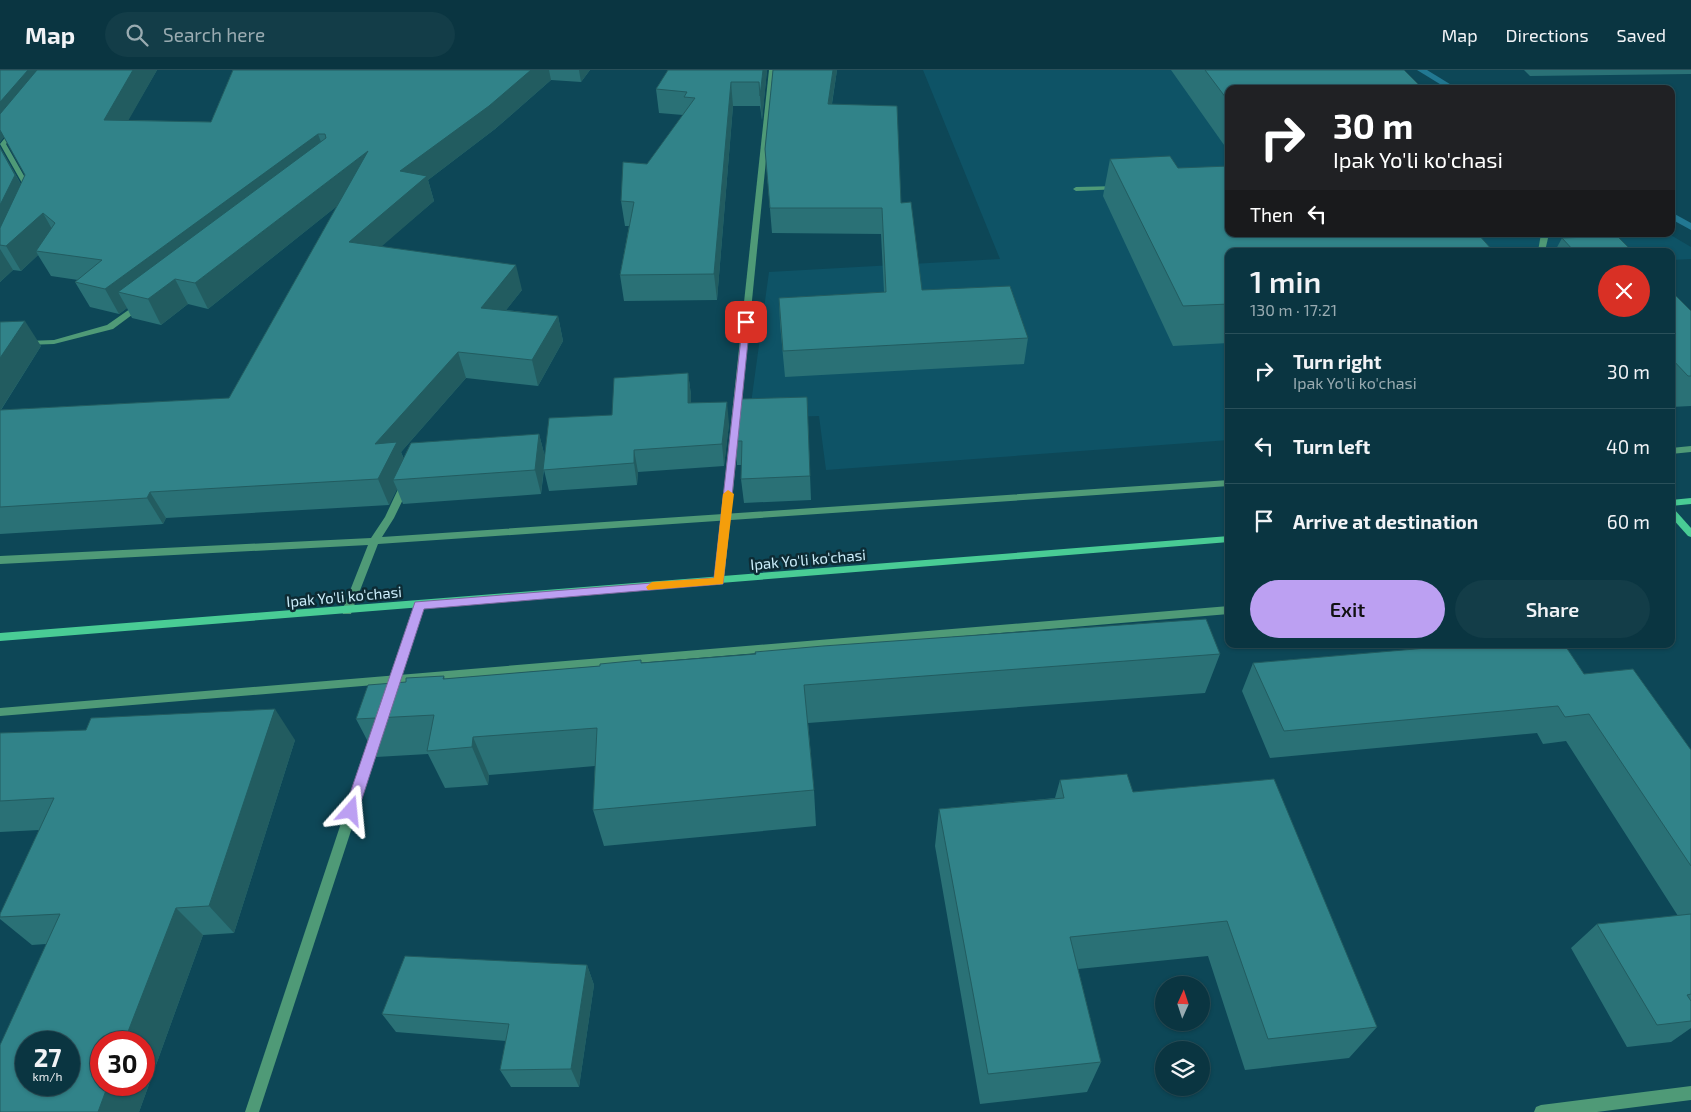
<!DOCTYPE html>
<meta charset="utf-8">
<style>
:root{--surface:#0a3541;--page:#133d48;--text:#f1f3f6;--muted:#99abb1;--line:#2a505a;--accent:#bca0f2}
body{margin:0;font-family:"Exo 2",sans-serif;background:var(--page);color:var(--text);height:100vh;display:flex;flex-direction:column;font-size:19px;white-space:nowrap}
*{box-sizing:border-box;margin:0}
p{font-size:16px;color:var(--muted)}
.icon{flex:none;width:28px;height:28px;fill:none;stroke:currentColor;stroke-width:2;stroke-linecap:round;stroke-linejoin:round}
.map{position:relative;flex:1;overflow:hidden}
.panel{position:absolute;left:1225px;top:178px;width:450px;height:400px;display:flex;flex-direction:column;background:var(--surface);border-radius:10px;box-shadow:0 1px 4px #0004,0 0 0 1px var(--line)}
.panel>*{flex:none}
.banner{position:absolute;left:1225px;top:15px;width:450px;height:152px;border-radius:10px;box-shadow:0 1px 4px #0004,0 0 0 1px var(--line);background:#202124;color:#fff;overflow:hidden}
.needle{width:32px;rotate:3deg}
.controls{position:absolute;left:1155px;top:906px;display:grid;gap:10px}
.controls a{display:grid;place-items:center;width:55px;height:55px;border-radius:50%;background:var(--surface);box-shadow:0 1px 4px #0004,0 0 0 1px var(--line);font-size:25px}
.speed{position:absolute;left:15px;top:961px;display:flex;gap:10px;font-size:25px;font-weight:700;text-align:center}
.speed>*{display:grid;place-content:center;width:65px;height:65px;border-radius:50%;background:var(--surface);box-shadow:0 1px 4px #0004,0 0 0 1px var(--line);line-height:1}
.speed small{font-size:12px;font-weight:400}
.speed .limit{border:8px solid #d22;background:#fff;color:#111}
.pin{position:absolute;display:grid;place-items:center;width:42px;height:42px;color:#fff;margin:-21px;border-radius:10px;box-shadow:0 2px 8px #0006}
.me{position:absolute;width:55px;margin:-28px;rotate:18deg;stroke-linejoin:round;filter:drop-shadow(0 0 4px #0008)}
.turn{display:flex;align-items:center;gap:18px;height:105px;padding:0 25px;font-size:22px}
.turn .icon{width:65px;height:65px;stroke-width:2.5}
.turn b{display:block;font-size:35px;line-height:42px}
.then{display:flex;align-items:center;height:48px;padding:0 25px;background:#0003;gap:10px;font-size:19px}
.round{display:grid;place-items:center;flex:none;width:52px;height:52px;border-radius:26px;background:var(--page)}
.headline{display:flex;align-items:center;justify-content:space-between;height:85px;padding:0 25px}
h1{font-size:30px;font-weight:600;line-height:38px}
.action{display:flex;gap:10px;margin-top:auto;padding:10px 25px}
.action a{flex:1;height:58px;border-radius:30px;background:var(--accent);color:#111;font-size:20px;font-weight:600;line-height:58px;text-align:center}
.action a+a{background:var(--page);color:var(--text)}
ul{padding:0;list-style:none}
li{display:flex;align-items:center;gap:15px;height:75px;padding:0 25px;border-top:1px solid var(--line)}
li div{flex:1}
li b{display:block;font-size:19px}
li em{font-style:normal}
header{display:flex;align-items:center;gap:30px;box-sizing:border-box;height:70px;padding:0 25px;background:var(--surface);border-bottom:1px solid var(--line)}
header strong{font-size:24px}
nav{display:flex;gap:28px;margin-inline-start:auto;font-size:18px}
.search{width:350px;height:45px;background:var(--page);display:flex;align-items:center;gap:12px;box-sizing:border-box;padding:0 18px;border-radius:28px;color:var(--muted);font-size:19px}
.map>svg:first-child{display:block}
.built{fill:#0e5366}
.lines{fill:none;stroke-linecap:round;stroke-linejoin:round}
.stream{fill:#227892;fill-rule:evenodd}
.service{fill:#4f9a77;fill-rule:evenodd}
.minor{fill:#4f9a77;fill-rule:evenodd}
.secondary{fill:#49cc95;fill-rule:evenodd}
.wall{fill:#2a7176}
.shaded-wall{fill:#225c60}
.building{fill:#318389;stroke:#225c60;fill-rule:evenodd}
.route{fill:#bca0f2;stroke:#7a689d}
.slow{fill:#f59e0b}
.labels{text-anchor:middle;dominant-baseline:central;stroke-width:5;stroke-linejoin:round;paint-order:stroke}
.street-label{font-size:15px;fill:#cceefb;stroke:#0d2b34}
</style>
<header>
<strong>Map</strong>
<div class="search"><svg class="icon" aria-label="search" viewBox="0 0 24 24"><circle cx="10" cy="10" r="6"/><path d="M15 15l6 6"/></svg>Search here</div>
<nav><a>Map</a><a>Directions</a><a>Saved</a></nav>
</header>
<div class="map">
<svg width="1691" height="1042" viewBox="0 0 1691 1042">
<rect width="100%" height="100%" fill="#0d4757"/>
<!-- built -->
<polygon class="built" points="923,0 1388,0 1229,19 1229,164 1669,164 1691,177 1691,189 1671,190 1671,181 1229,181 1229,370 826,400 819,346 749,348 769,202 1000,189"/>
<g class="lines">
<!-- stream -->
<g class="stream">
<polygon points="1417,0 1427,0 1458,19 1448,19"/>
<polygon points="1671,142 1691,153 1691,160 1671,149"/>
</g>
<!-- service -->
<g class="service">
<polygon points="1118,116 1121,118 1120,119 1076,121 1073,119 1076,117"/>
<polygon points="1541,164 1549,164 1545,181 1538,181"/>
<polygon points="1691,376 1691,382 1671,384 1671,378"/>
<polygon points="1229,410 1229,416 378,474 352,541 351,544 343,544 342,541 368,475 0,494 0,486 371,468 385,447 400,415 405,412 410,415 394,448 382,467"/>
<polygon points="1229,536 1229,544 0,646 0,638"/>
</g>
<!-- minor -->
<g class="minor">
<polygon points="769,0 775,0 724,511 719,515 714,511"/>
<polygon points="14,58 17,60 6,74 32,120 31,121 26,120 0,74 12,59"/>
<polygon points="137,234 140,234 144,236 113,259 54,274 0,276 0,272 54,270 107,255"/>
<polygon points="419,531 423,532 424,535 394,624 393,627 389,628 385,627 384,624 414,535 415,532"/>
<polygon points="376,661 380,663 382,666 259,1042 245,1042 370,666 372,663"/>
<polygon points="1691,1016 1691,1030 1597,1042 1534,1042 1536,1037 1541,1035"/>
</g>
<!-- secondary -->
<g class="secondary">
<polygon points="1691,428 1691,434 1671,436 1671,430"/>
<polygon points="1671,438 1674,439 1691,458 1691,467 1688,466 1671,447"/>
<polygon points="1229,466 1229,472 0,571 0,563"/>
</g>
</g>
<!-- wall -->
<g class="wall">
<polygon points="0,0 157,0 128,50 211,52 233,0 590,0 581,12 551,10 495,59 428,110 434,131 381,176 522,220 506,240 558,246 563,271 538,316 466,308 401,382 404,389 539,364 545,387 612,345 688,303 691,325 691,333 729,354 724,396 638,402 637,415 549,421 544,400 541,424 403,434 397,419 389,435 166,448 163,454 0,464 0,252 41,276 1,340 229,328 337,136 208,239 188,234 161,255 132,248 127,238 119,244 90,237 75,212 78,210 51,206 38,185 21,201 13,200 0,212 0,77 21,114 25,105 4,67 0,72"/>
<polygon points="767,0 762,50 760,36 733,36 717,230 624,231 620,205 629,156 625,156 621,131 683,45 659,43 656,19"/>
<polygon points="773,0 837,0 832,34 901,133 922,220 1028,268 1024,294 785,307 780,254 779,228 884,222 881,164 772,163 765,79"/>
<polygon points="1171,0 1404,0 1229,19 1229,82"/>
<polygon points="1524,0 1691,0 1691,4 1530,6"/>
<polygon points="1110,89 1178,98 1229,181 1229,273 1173,276 1103,126"/>
<polygon points="1562,168 1632,181 1555,181"/>
<polygon points="1671,221 1691,241 1691,336 1671,337"/>
<polygon points="807,327 811,430 744,433 741,409 742,395 737,395 735,371"/>
<polygon points="1220,584 1205,623 808,653 814,720 816,756 604,776 593,740 595,696 489,705 488,715 445,718 428,684 376,687 356,649 406,612 444,606 445,609 642,593"/>
<polygon points="1253,593 1584,604 1691,680 1691,958 1671,972 1627,977 1571,878 1597,854 1678,846 1566,671 1543,674 1537,663 1270,688 1242,621"/>
<polygon points="0,663 295,670 234,863 203,865 139,1042 0,1042 46,874 32,875 0,849 0,844 39,760 0,762"/>
<polygon points="1060,710 1133,722 1377,957 1349,988 1245,1000 1208,886 1078,899 1101,992 1087,1022 980,1034 935,776 939,739 1055,728"/>
<polygon points="587,895 594,915 579,1017 511,1017 500,1000 506,971 396,962 382,944"/>
</g>
<!-- shaded-wall -->
<g class="shaded-wall">
<polygon points="28,0 59,0 0,72 0,32"/>
<polygon points="133,0 157,0 115,74 104,50"/>
<polygon points="531,0 549,0 551,10 495,59 428,110 434,131 358,197 349,172 400,101"/>
<polygon points="579,0 590,0 581,12"/>
<polygon points="763,0 767,0 762,50 760,26"/>
<polygon points="833,0 837,0 828,58 828,34"/>
<polygon points="731,12 733,36 717,230 714,204"/>
<polygon points="318,64 327,88 118,222 127,238 119,244 105,219"/>
<polygon points="0,77 29,129 43,143 57,168 36,181 38,185 21,201 6,176 0,175"/>
<polygon points="368,81 376,105 208,239 195,213"/>
<polygon points="0,179 13,200 0,212"/>
<polygon points="516,195 522,220 488,263 481,238"/>
<polygon points="175,209 188,234 161,255 148,229"/>
<polygon points="558,246 563,271 538,316 532,290"/>
<polygon points="25,251 41,276 0,341 0,288"/>
<polygon points="458,282 466,308 401,382 407,398 393,410 397,419 389,435 378,409 375,374"/>
<polygon points="688,303 691,325 691,355 688,333"/>
<polygon points="727,332 729,354 724,396 722,374"/>
<polygon points="539,364 545,387 541,424 535,400"/>
<polygon points="634,380 638,402 637,415 634,393"/>
<polygon points="150,422 166,448 163,454 147,428"/>
<polygon points="275,639 295,670 234,863 209,836"/>
<polygon points="473,667 489,705 488,715 472,677"/>
<polygon points="176,838 203,865 139,1042 98,1042 108,1015 144,1015 144,972 124,972"/>
<polygon points="587,895 594,915 579,1017 571,999"/>
</g>
<!-- building -->
<g class="building">
<polygon points="0,0 28,0 0,32"/>
<polygon points="37,0 133,0 104,50 211,52 233,0 531,0 489,36 400,101 427,106 349,172 516,195 481,238 558,246 532,290 458,282 375,374 397,372 378,409 150,422 147,428 0,437 0,340 229,328 368,81 195,213 175,209 148,229 118,222 326,68 325,64 318,64 105,219 75,212 102,190 36,181 55,153 43,143 6,176 0,175 0,158 25,105 0,60 0,44"/>
<polygon points="668,0 763,0 760,26 759,12 731,12 714,204 620,205 634,132 621,131 623,92 647,94 695,28 684,27 687,22 656,19"/>
<polygon points="773,0 833,0 828,34 897,36 901,133 911,132 922,220 1010,216 1028,268 783,281 779,228 886,222 882,138 770,138 765,79"/>
<polygon points="1205,0 1404,0 1423,19 1229,19 1229,32"/>
<polygon points="0,78 15,105 0,135"/>
<polygon points="1170,86 1178,98 1229,96 1229,164 1478,164 1493,181 1229,181 1229,234 1183,236 1110,89"/>
<polygon points="1617,166 1632,181 1574,181 1562,168"/>
<polygon points="1671,221 1691,241 1691,306 1688,306 1671,288"/>
<polygon points="25,251 0,288 0,252"/>
<polygon points="688,303 688,333 727,332 722,374 634,380 634,393 543,400 549,348 612,345 614,308"/>
<polygon points="807,327 810,406 741,409 742,371 735,371 740,329"/>
<polygon points="539,364 535,400 393,410 411,373"/>
<polygon points="1206,549 1220,584 804,615 814,720 593,740 597,658 473,667 472,677 427,681 434,645 356,649 368,615 406,612 406,608 444,606 443,609 600,596 600,594 641,590 641,593 756,584 755,582 823,576"/>
<polygon points="1473,574 1564,574 1584,604 1633,599 1691,680 1691,796 1589,644 1565,647 1558,636 1284,661 1253,593"/>
<path d="M275,639l-66,197 -33,2 -52,134h-23v43h7l-10,27h-98v-67l60,-131 -60,3v-3l54,-116 -54,3v-68l86,-3 5,-12zM26,972h43v43h-43z"/>
<polygon points="1127,704 1133,722 1274,709 1377,957 1268,969 1227,851 1070,867 1101,992 988,1004 939,739 1064,728 1060,710"/>
<polygon points="1691,844 1691,924 1687,925 1691,931 1691,951 1657,955 1597,854"/>
<polygon points="405,886 587,895 571,999 500,1000 509,954 382,944"/>
</g>
<!-- route -->
<polygon class="route" points="743,250 750,252 723,514 424,539 358,741 356,745 346,745 344,741 415,532 714,508"/>
<!-- slow -->
<polygon class="slow" points="728,420 734,424 723,514 648,520 646,517 652,512 714,508 723,424"/>
<g class="labels">
<!-- street labels -->
<g class="street-label">
<text transform="translate(808 489) rotate(-5)">Ipak Yo'li ko'chasi</text>
<text transform="translate(344 526) rotate(-5)">Ipak Yo'li ko'chasi</text>
</g>
</g>
</svg>
<div class="controls">
<a><svg class="needle" viewBox="-14 -14 28 28"><path d="M0-13l5 13h-10z" fill="#e53935"/><path d="M0 13l5-13h-10z" fill="#99abb1"/></svg></a>
<a><svg class="icon" aria-label="layers" viewBox="0 0 24 24"><path d="M12 4l9 5-9 5-9-5zM3 14l9 5 9-5"/></svg></a>
</div>
<div class="speed"><div>27<small>km/h</small></div><div class="limit">30</div></div>
<div class="pin" style="left:746px;top:252px;background:#d93025"><svg class="icon" aria-label="arrive" viewBox="0 0 24 24"><path d="M6 21V4h12l-3 4 3 4H6"/></svg></div>
<svg class="me" style="left:351px;top:741px" viewBox="-20 -20 40 40"><path d="M0-17L14 15 0 8-14 15z" fill="#bca0f2" stroke="#fff" stroke-width="4"/></svg>
<div class="banner">
<div class="turn"><svg class="icon" aria-label="right" viewBox="0 0 24 24"><path d="M7 20v-9h11M14 6l5 5-5 5"/></svg><div><b>30 m</b>Ipak Yo'li ko'chasi</div></div>
<div class="then">Then<svg class="icon" aria-label="left" viewBox="0 0 24 24"><path d="M17 20v-9H6M10 6l-5 5 5 5"/></svg></div>
</div>
<section class="panel">
<div class="headline"><div><h1>1 min</h1><p>130 m · 17:21</p></div><a class="round" style="background:#d93025;color:#fff"><svg class="icon" aria-label="close" viewBox="0 0 24 24"><path d="M6 6l12 12M18 6L6 18"/></svg></a></div>
<ul>
<li><svg class="icon" aria-label="right" viewBox="0 0 24 24"><path d="M7 20v-9h11M14 6l5 5-5 5"/></svg><div><b>Turn right</b><p>Ipak Yo'li ko'chasi</p></div><em>30 m</em></li>
<li><svg class="icon" aria-label="left" viewBox="0 0 24 24"><path d="M17 20v-9H6M10 6l-5 5 5 5"/></svg><div><b>Turn left</b></div><em>40 m</em></li>
<li><svg class="icon" aria-label="arrive" viewBox="0 0 24 24"><path d="M6 21V4h12l-3 4 3 4H6"/></svg><div><b>Arrive at destination</b></div><em>60 m</em></li>
</ul>
<div class="action"><a>Exit</a><a>Share</a></div>
</section>
</div>
